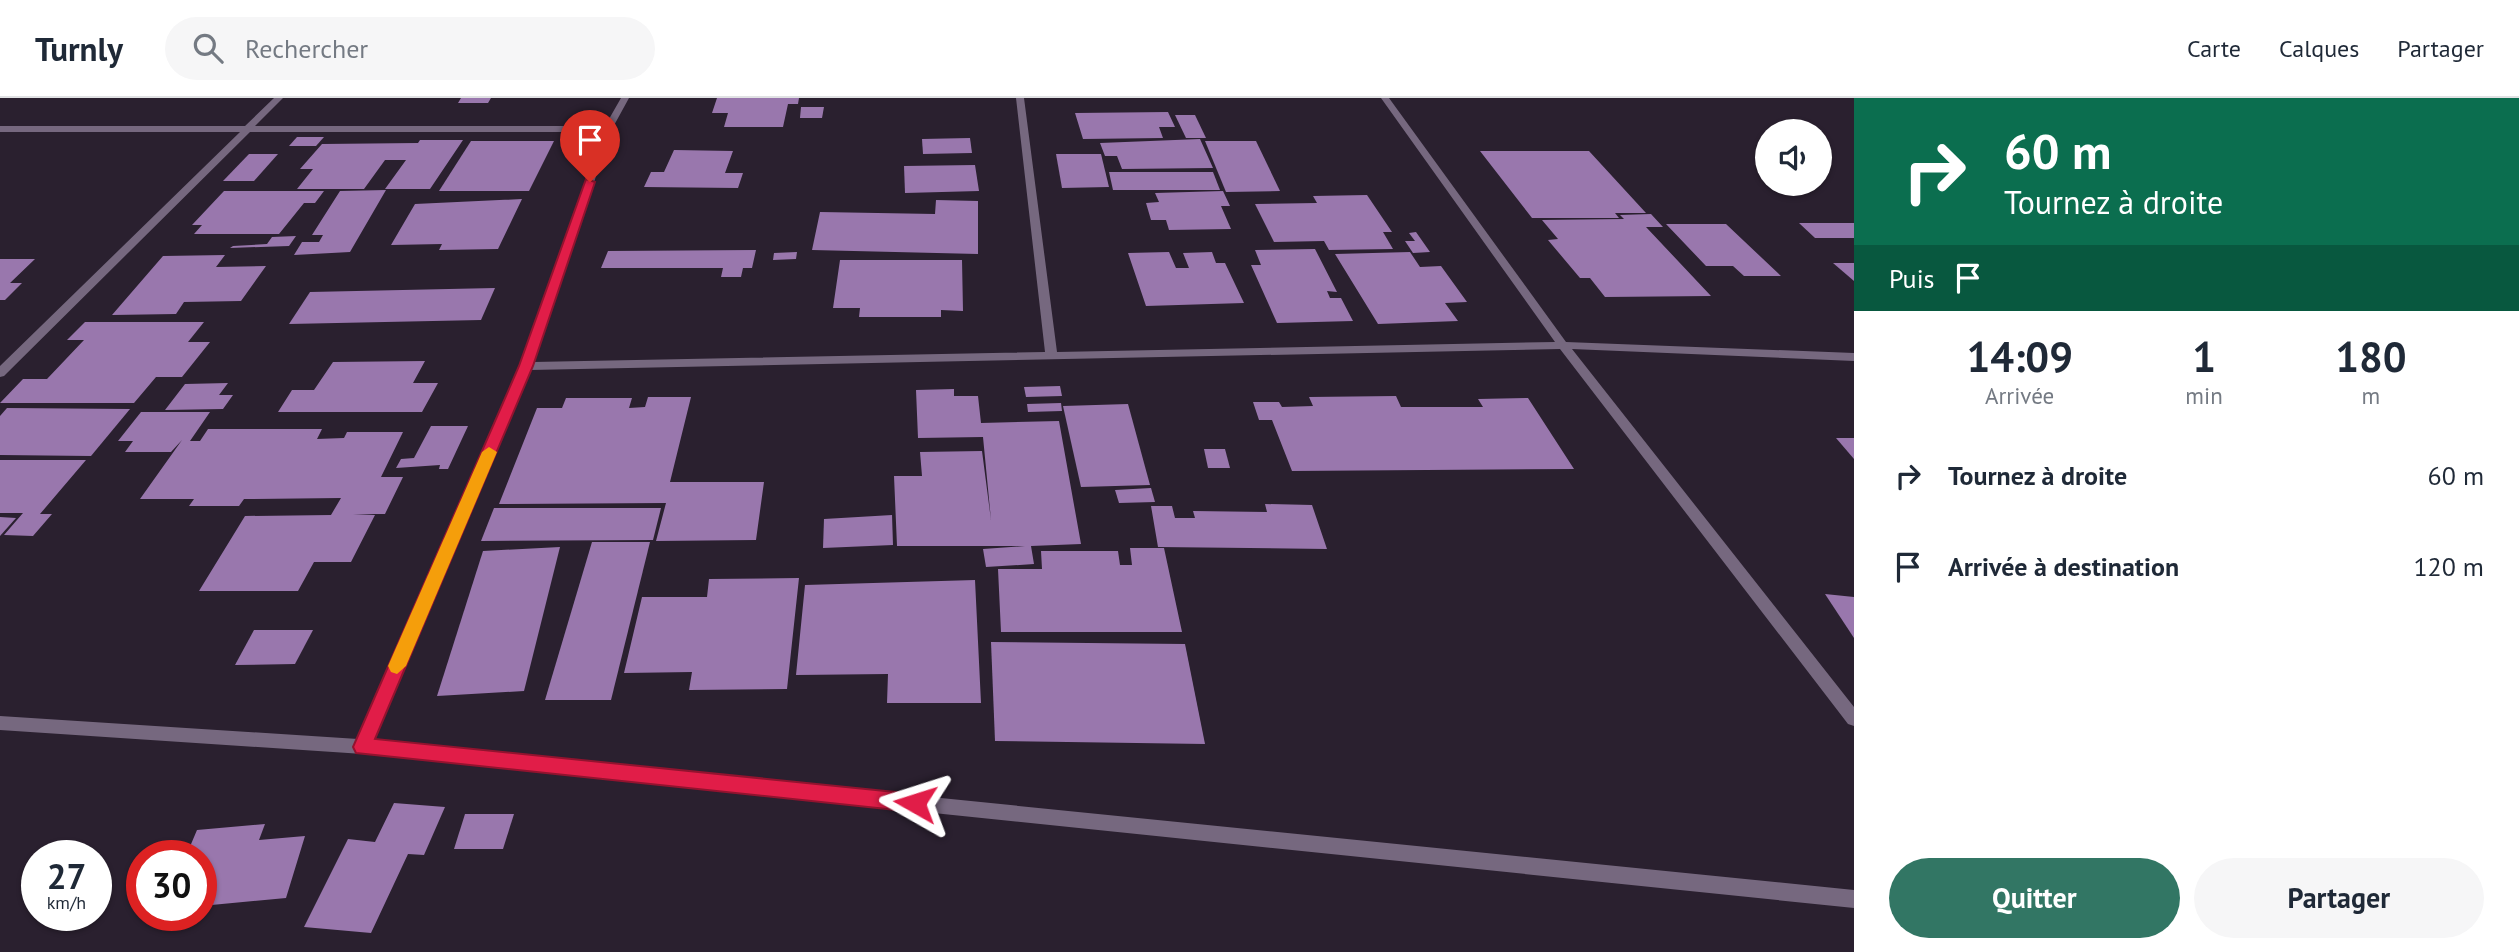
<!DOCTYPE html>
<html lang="fr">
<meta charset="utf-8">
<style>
:root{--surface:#fff;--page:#f6f6f7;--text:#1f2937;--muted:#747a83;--line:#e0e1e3;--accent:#327664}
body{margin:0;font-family:"PT Sans",sans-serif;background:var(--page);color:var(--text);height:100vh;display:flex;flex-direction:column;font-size:26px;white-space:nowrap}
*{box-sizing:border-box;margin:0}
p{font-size:23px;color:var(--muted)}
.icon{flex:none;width:38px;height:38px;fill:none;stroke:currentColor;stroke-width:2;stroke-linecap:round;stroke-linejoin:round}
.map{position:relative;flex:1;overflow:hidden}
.sheet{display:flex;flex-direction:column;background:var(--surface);width:665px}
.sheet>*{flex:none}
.guide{background:#0b6e4f;color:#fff;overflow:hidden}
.fabs{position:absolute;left:1755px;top:21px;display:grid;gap:14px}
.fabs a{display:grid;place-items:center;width:77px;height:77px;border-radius:50%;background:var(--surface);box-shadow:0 2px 5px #0004;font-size:35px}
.speed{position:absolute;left:21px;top:742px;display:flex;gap:14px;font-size:35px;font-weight:700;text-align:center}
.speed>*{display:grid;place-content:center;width:91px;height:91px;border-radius:50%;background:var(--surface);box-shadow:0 2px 5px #0004;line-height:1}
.speed small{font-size:18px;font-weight:400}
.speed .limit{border:10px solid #d22;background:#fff;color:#111}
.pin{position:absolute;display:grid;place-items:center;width:60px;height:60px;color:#fff;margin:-72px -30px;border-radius:50% 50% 50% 0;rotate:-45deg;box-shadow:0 0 7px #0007}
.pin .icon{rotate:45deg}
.me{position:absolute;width:77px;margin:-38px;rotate:276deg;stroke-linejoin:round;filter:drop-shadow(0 0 5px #0008)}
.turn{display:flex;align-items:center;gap:24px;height:147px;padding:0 35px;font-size:32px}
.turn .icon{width:91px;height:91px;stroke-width:2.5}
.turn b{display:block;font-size:49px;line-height:60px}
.then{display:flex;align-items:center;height:66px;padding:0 35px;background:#0003;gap:14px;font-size:26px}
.eta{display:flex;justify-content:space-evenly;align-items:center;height:119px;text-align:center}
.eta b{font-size:42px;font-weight:700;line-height:49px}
.button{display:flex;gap:14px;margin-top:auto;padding:14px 35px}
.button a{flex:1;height:80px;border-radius:42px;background:var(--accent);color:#fff;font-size:28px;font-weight:700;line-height:80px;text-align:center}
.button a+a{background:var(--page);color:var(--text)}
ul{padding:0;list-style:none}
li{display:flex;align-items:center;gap:21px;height:91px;padding:0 35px}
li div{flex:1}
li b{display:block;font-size:26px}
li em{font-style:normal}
header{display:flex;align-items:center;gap:42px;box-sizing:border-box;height:98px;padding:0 35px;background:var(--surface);border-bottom:2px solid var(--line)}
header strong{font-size:33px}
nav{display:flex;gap:38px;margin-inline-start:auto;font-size:24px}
.search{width:490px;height:63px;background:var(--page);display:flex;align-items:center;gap:18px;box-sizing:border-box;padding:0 24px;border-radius:38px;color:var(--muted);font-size:26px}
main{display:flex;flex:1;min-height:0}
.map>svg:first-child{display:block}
.building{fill:#9977ad}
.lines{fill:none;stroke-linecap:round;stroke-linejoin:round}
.street{fill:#76687f;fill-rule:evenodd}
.route{fill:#e11d48;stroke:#92132f;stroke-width:2}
.slow{fill:#f59e0b}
</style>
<header>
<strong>Turnly</strong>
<div class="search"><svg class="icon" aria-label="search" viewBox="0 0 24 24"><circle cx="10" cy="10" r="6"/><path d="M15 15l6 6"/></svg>Rechercher</div>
<nav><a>Carte</a><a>Calques</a><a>Partager</a></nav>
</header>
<main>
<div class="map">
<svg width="1854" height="854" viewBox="0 0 1854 854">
<rect width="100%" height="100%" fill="#2a202f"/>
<!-- building -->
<g class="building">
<polygon points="461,0 491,0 488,5 458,5"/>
<polygon points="717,0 799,0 798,6 788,6 783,29 724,29 728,15 712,15"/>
<polygon points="801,9 824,9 822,20 800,20"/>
<polygon points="1168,14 1175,29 1159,29 1163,40 1083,41 1075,15"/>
<polygon points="1175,17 1195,17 1206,40 1186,40"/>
<polygon points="297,39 324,39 316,48 289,48"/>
<polygon points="970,40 972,55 923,56 922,41"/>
<polygon points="1200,41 1213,70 1122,71 1117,58 1105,58 1100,45"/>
<polygon points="420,42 463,42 430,91 385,91 406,62 385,62 364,91 297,91 313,71 300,71 322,46 418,45"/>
<polygon points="471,43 554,43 529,93 439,93"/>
<polygon points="1205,43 1256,43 1280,93 1226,94"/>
<polygon points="674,52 733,53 725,75 743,75 738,90 644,89 651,74 664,74"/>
<polygon points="1480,53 1589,53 1646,115 1615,115 1619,120 1532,120"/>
<polygon points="249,56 278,56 254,83 223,83"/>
<polygon points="1056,56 1101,56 1109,89 1062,90"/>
<polygon points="975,67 979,93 905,95 904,68"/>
<polygon points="1109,74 1213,74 1220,92 1113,92"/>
<polygon points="386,92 350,154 294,157 302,144 319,144 323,137 312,137 340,93"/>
<polygon points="224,93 324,93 315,105 304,105 279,136 194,136 202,127 192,127"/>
<polygon points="1223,93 1230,108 1221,108 1231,131 1169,132 1166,122 1151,122 1146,105 1159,104 1155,95"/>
<polygon points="1367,97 1392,134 1383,134 1393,151 1329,152 1324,143 1274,144 1255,106 1317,105 1313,98"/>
<polygon points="522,101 498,151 439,152 442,146 391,147 415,106"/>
<polygon points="936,102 978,103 978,156 812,152 820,114 935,116"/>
<polygon points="1651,116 1663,129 1646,129 1711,198 1605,199 1590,180 1580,180 1548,142 1558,141 1542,122 1624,121 1620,117"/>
<polygon points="1799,125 1854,125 1854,140 1815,140"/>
<polygon points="1666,126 1726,126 1781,178 1744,178 1733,168 1706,168"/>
<polygon points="1416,134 1430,154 1413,155 1405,143 1415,143 1409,135"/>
<polygon points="296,138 289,148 230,150 233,148 267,146 272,139"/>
<polygon points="1315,151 1337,194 1327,193 1330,200 1341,200 1353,223 1277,225 1251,167 1261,167 1255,152"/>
<polygon points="756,152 752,170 743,170 741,179 721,179 723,170 601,170 608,153"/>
<polygon points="797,154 796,161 773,162 774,155"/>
<polygon points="1169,154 1176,170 1189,170 1183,155 1212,154 1216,165 1225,165 1244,205 1146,208 1128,155"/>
<polygon points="1410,154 1420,169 1441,168 1467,204 1445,205 1458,223 1378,226 1335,156"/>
<polygon points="225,157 216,169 266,168 241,203 184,204 176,216 112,217 163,158"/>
<polygon points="0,161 35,161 10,185 22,185 5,202 0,202"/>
<polygon points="840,162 962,162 963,213 941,212 941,219 859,219 860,210 833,210"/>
<polygon points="1833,165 1854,165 1854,183"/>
<polygon points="495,190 481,222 289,226 310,194"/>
<polygon points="85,224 204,224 188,244 210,244 182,279 156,279 134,305 0,305 23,281 47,281 84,242 67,242"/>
<polygon points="425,263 413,285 438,285 422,314 278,314 292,292 314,292 333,264"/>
<polygon points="228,285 219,297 233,297 223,311 165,312 185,286"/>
<polygon points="1060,288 1062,298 1026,299 1024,289"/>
<polygon points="954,291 954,298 978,298 981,325 1059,323 1081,446 1031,448 1034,466 986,469 983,451 1025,448 897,448 894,378 922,378 920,354 982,353 991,422 983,339 918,340 916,292"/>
<polygon points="1396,298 1401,309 1483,309 1478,301 1528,300 1574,371 1292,373 1272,322 1259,322 1253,304 1279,304 1282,309 1313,308 1309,299"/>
<polygon points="648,299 691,299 670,384 764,384 756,442 656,443 666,405 499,406 537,310 562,310 566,300 632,300 629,310 645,309"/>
<polygon points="1061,305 1062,313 1028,314 1027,306"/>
<polygon points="1128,306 1150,387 1081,389 1063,308"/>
<polygon points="7,310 130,311 91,358 0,357 0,318"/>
<polygon points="141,314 210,314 190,343 200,343 208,331 322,331 317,341 344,340 347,334 403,334 381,379 403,379 385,416 353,416 375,417 351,464 314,464 298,493 199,493 245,418 331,417 341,400 244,401 239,408 189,408 194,401 140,401 182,342 171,354 125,354 133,343 118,343"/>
<polygon points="431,328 468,328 448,371 439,371 440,367 396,370 401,361 414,360"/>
<polygon points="1836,340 1854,340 1854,361"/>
<polygon points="1204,351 1225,351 1230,370 1208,370"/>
<polygon points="0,362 86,362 40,416 52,416 33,438 4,437 23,415 0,415"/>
<polygon points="1151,390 1155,404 1119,405 1115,392"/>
<polygon points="1265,406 1312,407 1327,451 1158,449 1151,408 1172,408 1175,420 1195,420 1193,413 1267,414"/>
<polygon points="494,410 661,410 653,442 481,443"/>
<polygon points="892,417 893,447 823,450 824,421"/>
<polygon points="0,419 16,420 0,438"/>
<polygon points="592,444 650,444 611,602 545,602"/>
<polygon points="560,449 524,593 437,598 483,453"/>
<polygon points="1130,450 1164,450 1182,534 1001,534 998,471 1042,471 1041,453 1118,453 1120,467 1132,467"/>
<polygon points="799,480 787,591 689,592 692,574 624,575 642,499 707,499 709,481"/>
<polygon points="975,482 981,605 887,605 888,576 796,577 805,487"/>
<polygon points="1825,496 1854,499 1854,540"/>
<polygon points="254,532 313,532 295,566 235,567"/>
<polygon points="991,544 1185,546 1205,646 995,643"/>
<polygon points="394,705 445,709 424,757 408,756 371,835 304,829 348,741 375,744"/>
<polygon points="465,716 514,716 503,751 454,751"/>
<polygon points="265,726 259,742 305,738 286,800 201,808 201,758 186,758 197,732"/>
</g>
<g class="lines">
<!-- street -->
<polygon class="street" points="274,0 283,0 255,28 605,28 621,0 629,0 612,31 533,264 1045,254 1016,0 1024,0 1057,254 1555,244 1381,0 1389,0 1566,244 1854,255 1854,263 1572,251 1854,609 1854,628 1848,626 1560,251 530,272 374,643 1854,792 1854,810 363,656 0,632 0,618 358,641 520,268 603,34 250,34 4,278 0,279 0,268 240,34 0,34 0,28 245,28"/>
</g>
<!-- route -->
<polygon class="route" points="586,81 595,84 533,268 375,641 915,696 922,699 925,705 922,712 915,714 356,655 353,649 519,268"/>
<!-- slow -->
<polygon class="slow" points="489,349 497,354 406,568 397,576 391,574 388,568 482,354"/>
</svg>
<div class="fabs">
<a><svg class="icon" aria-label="sound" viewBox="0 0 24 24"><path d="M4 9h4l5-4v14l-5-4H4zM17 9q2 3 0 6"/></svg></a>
</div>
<div class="speed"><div>27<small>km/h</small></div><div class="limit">30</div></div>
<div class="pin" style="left:590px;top:84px;background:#d93025"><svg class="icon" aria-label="arrive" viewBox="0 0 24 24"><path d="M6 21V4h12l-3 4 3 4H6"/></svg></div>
<svg class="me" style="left:915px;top:705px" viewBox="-20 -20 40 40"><path d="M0-17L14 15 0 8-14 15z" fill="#e11d48" stroke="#fff" stroke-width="4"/></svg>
</div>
<section class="sheet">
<div class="guide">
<div class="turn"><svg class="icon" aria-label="right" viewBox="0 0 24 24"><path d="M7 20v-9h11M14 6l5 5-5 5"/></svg><div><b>60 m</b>Tournez à droite</div></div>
<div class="then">Puis<svg class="icon" aria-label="arrive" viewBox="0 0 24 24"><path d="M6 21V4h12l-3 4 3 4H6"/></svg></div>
</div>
<div class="eta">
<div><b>14:09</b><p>Arrivée</p></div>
<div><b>1</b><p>min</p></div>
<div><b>180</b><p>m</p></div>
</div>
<ul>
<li><svg class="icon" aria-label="right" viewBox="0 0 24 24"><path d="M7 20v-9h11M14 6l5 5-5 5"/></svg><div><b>Tournez à droite</b></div><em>60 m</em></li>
<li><svg class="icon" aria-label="arrive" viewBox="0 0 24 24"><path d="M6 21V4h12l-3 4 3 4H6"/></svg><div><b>Arrivée à destination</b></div><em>120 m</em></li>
</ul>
<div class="button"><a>Quitter</a><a>Partager</a></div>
</section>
</main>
